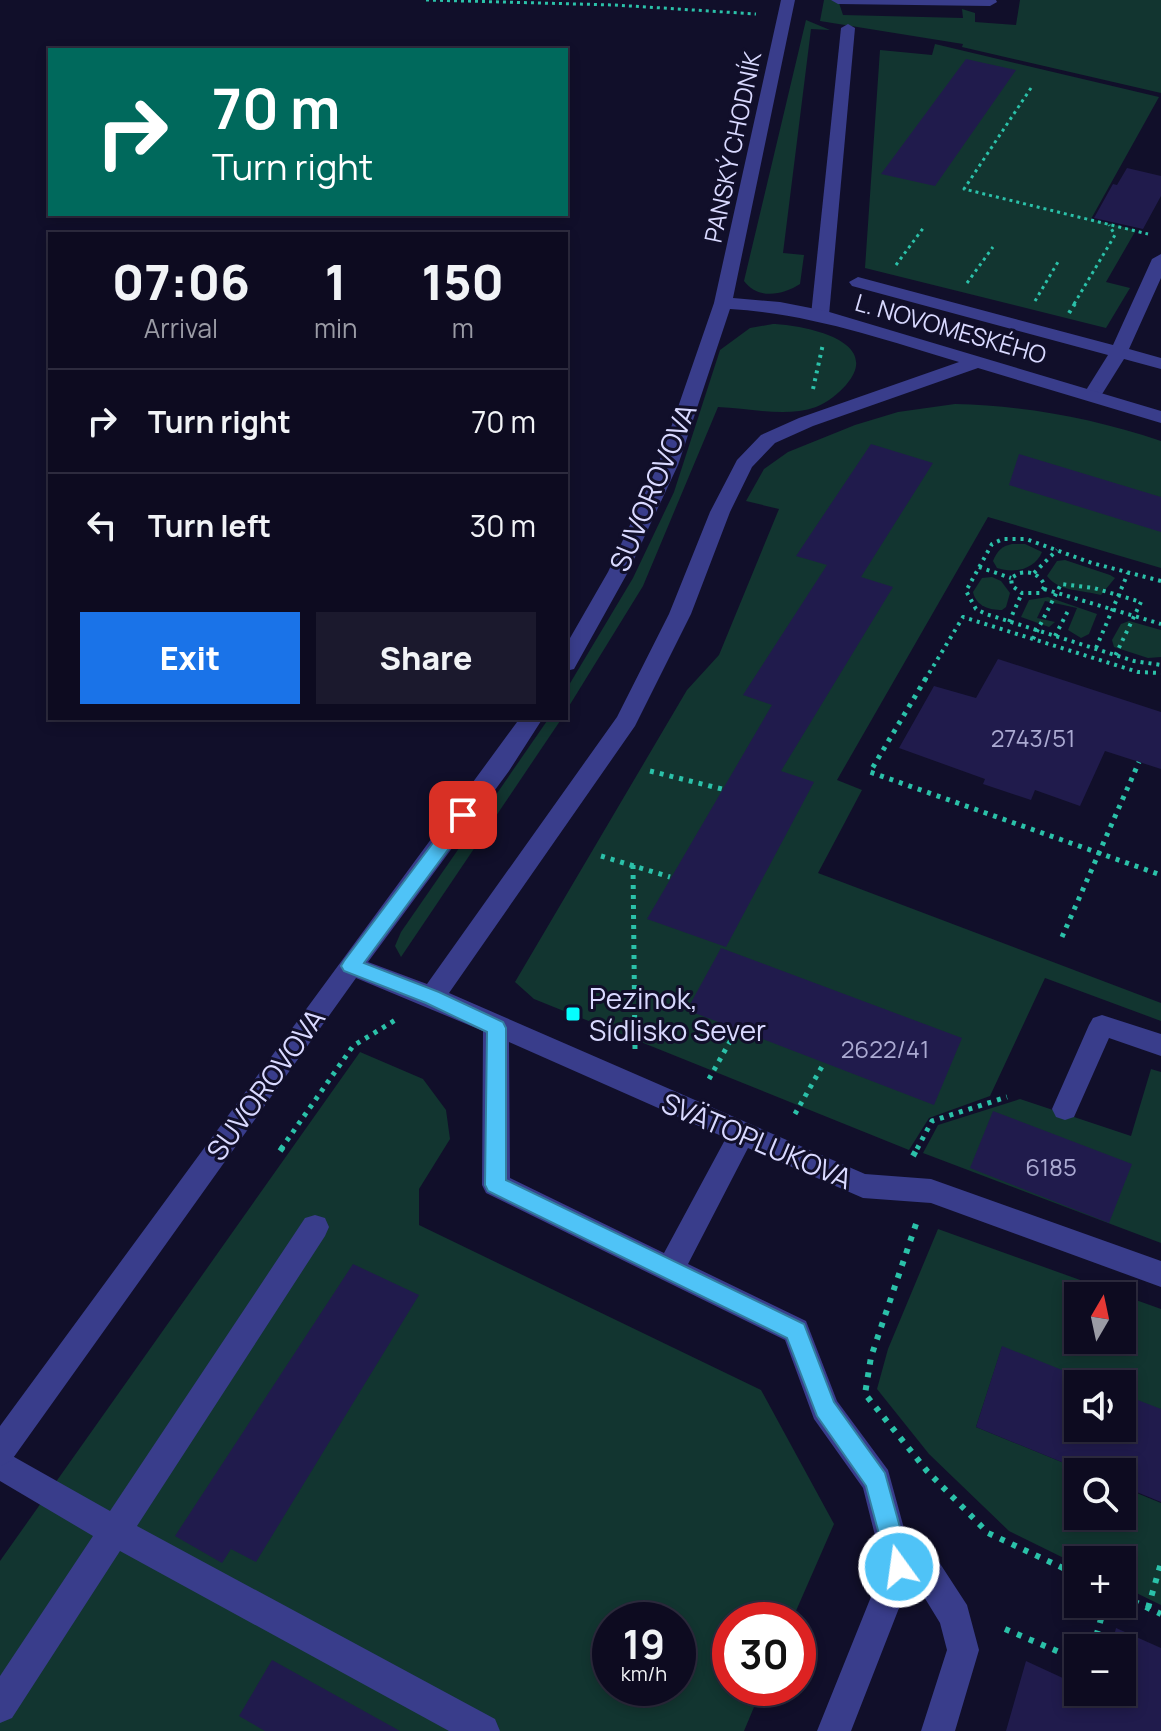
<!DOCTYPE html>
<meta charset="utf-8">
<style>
:root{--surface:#0d0b20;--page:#1b192d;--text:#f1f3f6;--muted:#9a9ba5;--line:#2d2b3e;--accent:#1a73e8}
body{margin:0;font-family:Manrope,sans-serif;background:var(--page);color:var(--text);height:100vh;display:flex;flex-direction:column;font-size:30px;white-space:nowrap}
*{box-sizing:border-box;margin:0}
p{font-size:26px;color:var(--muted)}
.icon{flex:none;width:44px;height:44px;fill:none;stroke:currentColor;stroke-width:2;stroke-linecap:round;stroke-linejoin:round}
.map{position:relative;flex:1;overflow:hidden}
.drawer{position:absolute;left:48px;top:232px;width:520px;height:488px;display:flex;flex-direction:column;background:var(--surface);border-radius:0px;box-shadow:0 4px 12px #0003,0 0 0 2px var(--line)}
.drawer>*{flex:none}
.banner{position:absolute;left:48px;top:48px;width:520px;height:168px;border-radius:0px;box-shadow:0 4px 12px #0003,0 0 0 2px var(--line);background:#00695c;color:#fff;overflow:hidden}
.needle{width:52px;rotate:9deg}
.fabs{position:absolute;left:1064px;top:1282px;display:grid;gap:16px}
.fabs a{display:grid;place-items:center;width:72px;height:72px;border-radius:0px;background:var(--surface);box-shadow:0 4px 12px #0003,0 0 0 2px var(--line);font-size:40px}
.speed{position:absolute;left:592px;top:1602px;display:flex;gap:16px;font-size:40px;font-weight:700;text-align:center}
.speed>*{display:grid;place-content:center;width:104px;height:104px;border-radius:50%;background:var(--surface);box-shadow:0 4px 12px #0003,0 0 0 2px var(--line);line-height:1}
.speed small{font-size:20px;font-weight:400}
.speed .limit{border:12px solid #d22;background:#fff;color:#111}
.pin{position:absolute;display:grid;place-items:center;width:68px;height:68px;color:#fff;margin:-34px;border-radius:16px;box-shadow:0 4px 12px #0006}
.me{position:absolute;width:88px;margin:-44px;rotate:346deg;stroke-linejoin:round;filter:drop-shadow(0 0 6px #0008)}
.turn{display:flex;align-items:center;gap:28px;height:168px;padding:0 32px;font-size:36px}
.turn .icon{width:104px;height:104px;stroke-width:2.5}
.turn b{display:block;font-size:56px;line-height:68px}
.eta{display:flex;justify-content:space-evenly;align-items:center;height:136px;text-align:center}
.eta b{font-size:48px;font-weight:800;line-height:56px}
.action{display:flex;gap:16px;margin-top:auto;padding:16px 32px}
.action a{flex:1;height:92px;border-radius:0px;background:var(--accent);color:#fff;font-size:32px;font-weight:800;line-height:92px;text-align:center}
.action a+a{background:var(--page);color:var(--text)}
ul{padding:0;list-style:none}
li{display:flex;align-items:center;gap:24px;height:104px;padding:0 32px;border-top:2px solid var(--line)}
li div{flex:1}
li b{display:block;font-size:30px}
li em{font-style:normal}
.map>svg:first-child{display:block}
.green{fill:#123530;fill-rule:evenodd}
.building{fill:#201b4c}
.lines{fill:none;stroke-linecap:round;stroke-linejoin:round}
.path-far3{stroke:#2bc1a9;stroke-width:3;stroke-dasharray:3 4;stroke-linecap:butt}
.path-far2{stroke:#2bc1a9;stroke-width:4;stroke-dasharray:3 5;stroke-linecap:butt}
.path-far1{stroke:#2bc1a9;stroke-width:5;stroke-dasharray:4 6;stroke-linecap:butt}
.path{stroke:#2bc1a9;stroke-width:6;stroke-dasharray:5 8;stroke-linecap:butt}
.lane{fill:#393d8b;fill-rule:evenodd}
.street{fill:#393d8b;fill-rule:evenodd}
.route{fill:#4fc3f7;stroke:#337fa1;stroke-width:2}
.poi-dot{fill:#05feff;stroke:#110f2a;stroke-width:3}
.labels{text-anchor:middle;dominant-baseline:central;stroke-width:6;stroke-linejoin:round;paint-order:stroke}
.far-street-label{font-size:24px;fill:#d9d9ff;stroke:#110f2a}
.number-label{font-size:24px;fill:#abaad2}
.street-label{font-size:28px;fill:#d9d9ff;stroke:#110f2a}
.poi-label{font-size:28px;fill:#d9d9ff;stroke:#110f2a;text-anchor:start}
</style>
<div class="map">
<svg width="1161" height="1731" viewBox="0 0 1161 1731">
<rect width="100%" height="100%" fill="#110f2a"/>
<!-- green -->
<g class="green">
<polygon points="824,0 838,0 843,15 963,18 962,9 975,13 975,22 1016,25 1020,0 1161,0 1161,93 962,47 963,44 820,21"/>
<path d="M806,20l24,10 -19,-1 -28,224 21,2 -4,29c-17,11 -42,16 -56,-3z"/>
<polygon points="935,44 1159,97 1091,219 1136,230 1106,282 1130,288 1106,328 865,268 880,50 932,55"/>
<path d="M773,324c29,1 112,16 73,61 -8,9 -18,17 -30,22 -31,11 -66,1 -98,0l-75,179 -77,125v-21l67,-112 41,-86 46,-142 30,-22z"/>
<path d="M955,404c72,2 137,14 206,37v127l-173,-51 -151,263 25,10 -44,83 343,130v18l-116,-43 -55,118 -61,22 -20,32 -375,-151 -19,-17 172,-292 32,-35 60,-146 -33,-8 18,-32 24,-17 67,-27 43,-13z"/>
<path d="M1012,544h13l17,8c-7,17 -27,22 -45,16l-4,-7c4,-10 9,-15 19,-17z"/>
<path d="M1065,560l45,15 5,3 -14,17c-18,-5 -42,-3 -54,-19l10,-15z"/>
<path d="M992,577l9,4 9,12 -4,14 -4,3c-13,0 -26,-4 -29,-18l9,-14z"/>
<polygon points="1048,597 1097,614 1089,634 1081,638 1068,630 1077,608 1045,601 1037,618 1055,622 1049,627 1021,617 1029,600"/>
<polygon points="1129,621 1161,630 1161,657 1148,658 1114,647 1112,640 1121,624"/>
<polygon points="549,718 562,718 401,957 395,946 401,932"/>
<path d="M360,1052l63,27 23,31 4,29 -31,50v36l342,165 73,134 -42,96h-62v68h32l-18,43h-744v-170zM610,1620h68v68h-68z"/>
<polygon points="1151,1069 1161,1072 1161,1243 923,1153 938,1125 1020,1099 1131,1136"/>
<path d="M938,1229l223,80v102l-39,-15v-12h-29l-91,-37 -26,80 110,45h-8v44h44v-29l39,16v102l-39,-19v-26h-44v5l-69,-34 -80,-77 -52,-65 11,-40zM1078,1296h44v44h-44z"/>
</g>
<!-- building -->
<g class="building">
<polygon points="966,59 1016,70 935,186 881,174"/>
<polygon points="1127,168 1161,176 1161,196 1143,229 1094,218 1113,184 1117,185"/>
<polygon points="871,444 933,463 861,577 893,587 781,771 814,782 726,947 647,919 772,705 743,695 827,565 796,556"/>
<polygon points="1019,454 1161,497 1161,532 1009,485"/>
<polygon points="998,659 1161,712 1161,769 1105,751 1080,806 1035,790 1031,800 983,784 985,779 899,748 934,686 976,698"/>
<polygon points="721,948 962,1038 934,1105 687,1010"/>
<polygon points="993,1111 1132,1164 1109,1223 970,1168"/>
<polygon points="353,1264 419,1295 256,1562 231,1549 222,1563 175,1536"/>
<polygon points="1002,1346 1097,1384 1078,1384 1078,1428 1122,1428 1122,1394 1161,1409 1161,1502 1122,1486 1122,1472 1086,1472 976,1427"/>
<polygon points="1116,1628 1161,1648 1161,1731 1006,1731 1026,1661 1078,1685 1078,1692 1099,1695 1100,1692 1122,1692 1122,1648 1111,1648"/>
<polygon points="272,1660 400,1731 265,1731 239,1716"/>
</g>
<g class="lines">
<!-- path-far3 -->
<g class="path-far3">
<polyline points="426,0 615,5 756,14"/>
<polyline points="1031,88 964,189 1148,234"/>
<polyline points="896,265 924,227"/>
<polyline points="967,283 993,247"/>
<polyline points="1035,301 1058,262"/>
<polyline points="1074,304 1115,235 1109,225"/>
</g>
<!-- path-far2 -->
<g class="path-far2">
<polyline points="1069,313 1076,302"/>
<polyline points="813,389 823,344"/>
<polyline points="979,567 1011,578"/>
<path d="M1020,573c12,-2 20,2 25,13l-5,7h-18l-10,-7 -1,-8z"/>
<polyline points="1034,573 1057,550"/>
<polyline points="1161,581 1092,563 1026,539 1003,539 992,544 966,591 976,609 986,614 1134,661 1161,665"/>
<polyline points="1044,589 1161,624"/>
<polyline points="1009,622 1022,593"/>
<polyline points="1055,636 1069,609"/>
<polyline points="1033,639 1061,584 1094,588 1141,602 1115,656"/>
<polyline points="1096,648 1128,573"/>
<polyline points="925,680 963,617 1138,672 1161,673"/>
</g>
<!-- path-far1 -->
<g class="path-far1">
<polyline points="926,678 870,772 1161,875"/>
<polyline points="650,771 722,789"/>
<polyline points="601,856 670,877"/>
<polyline points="633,865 635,1049"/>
<polyline points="1062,937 1139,762"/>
<polyline points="709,1079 737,1029"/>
<polyline points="795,1114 824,1063"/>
<polyline points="281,1149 353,1046 397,1019"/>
<polyline points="917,1149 932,1121 1007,1097"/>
</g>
<!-- path -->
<g class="path">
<polyline points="280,1151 283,1147"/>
<polyline points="913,1156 918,1147"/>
<polyline points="916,1224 871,1357 865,1394 927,1471 988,1533 1078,1575"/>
<polyline points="1122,1596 1161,1614"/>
<polyline points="1148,1608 1161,1563"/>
<polyline points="1005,1629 1078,1660"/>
<polyline points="1093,1648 1105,1604"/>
</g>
<!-- lane -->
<g class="lane">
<polygon points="848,24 855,28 829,315 820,320 811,315 841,28"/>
<polygon points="1161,254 1161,278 1129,349 1161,358 1161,369 1124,359 1099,399 1092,401 1083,395 1108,355 852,286 849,282 858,277 1113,345 1152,259"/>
<polygon points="315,1215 325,1218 329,1227 325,1236 137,1526 495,1719 500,1731 449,1731 120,1551 12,1718 0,1723 0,1676 93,1536 0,1481 0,1449 110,1511 305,1218"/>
</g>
<!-- street -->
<g class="street">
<path d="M781,0h14l-62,298 47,4 46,9 335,100v12l-183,-55 -165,58 -38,17 -23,24 -22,45 -39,102 -56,112 -186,267 416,181 66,5 230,82v26l-230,-84 -68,-5 -115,-50 -60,116 118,57 31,80 51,69 23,84 28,8 28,43 12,45 -24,81h-34l26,-81 -7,-27 -22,-36 -10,-2 -57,146h-34l66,-164 -20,-79 -49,-69 -29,-79 -299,-147 -4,-8 1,-154 -127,-53 -345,483 -11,5v-40l520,-708h23l-34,53 -141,191 59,22 190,-267 52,-103 41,-102 27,-52 24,-25 38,-17 160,-56c-77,-23 -148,-48 -229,-53l-52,156 -50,107 -54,97 -8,2v-26l42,-73 50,-107 56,-162zM509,1042l217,96 -62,115 -154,-75z"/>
<polygon points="831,0 996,0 997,2 990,6 838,4"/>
<polygon points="1102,1015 1161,1034 1161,1056 1109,1038 1074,1117 1065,1120 1056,1117 1052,1109 1089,1025 1093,1018"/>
</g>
</g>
<!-- route -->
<polygon class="route" points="463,809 470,811 472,815 470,820 364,963 439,992 503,1022 506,1028 506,1180 804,1324 834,1402 885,1473 911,1567 907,1575 899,1579 890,1575 866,1486 817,1416 787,1338 488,1191 485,1185 487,1032 426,1003 344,971 341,966 344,961 457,811"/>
<!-- markers -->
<rect class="poi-dot" x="565" y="1006" width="16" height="16" rx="4"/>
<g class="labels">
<!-- far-street labels -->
<g class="far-street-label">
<text transform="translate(732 147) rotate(-78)">PANSKÝ CHODNÍK</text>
<text transform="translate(951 328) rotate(16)">L. NOVOMESKÉHO</text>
</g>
<!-- number labels -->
<g class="number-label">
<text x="1033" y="737">2743/51</text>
<text x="885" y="1048">2622/41</text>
<text x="1051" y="1166">6185</text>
</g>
<!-- street labels -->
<g class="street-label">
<text transform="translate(652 487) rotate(-67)">SUVOROVOVA</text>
<text transform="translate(265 1084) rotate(-54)">SUVOROVOVA</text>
<text transform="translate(757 1140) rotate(23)">SVÄTOPLUKOVA</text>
</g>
<!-- poi labels -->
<g class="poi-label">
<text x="589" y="998">Pezinok,<tspan x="589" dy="32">Sídlisko Sever</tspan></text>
</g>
</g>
</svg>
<div class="fabs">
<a><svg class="needle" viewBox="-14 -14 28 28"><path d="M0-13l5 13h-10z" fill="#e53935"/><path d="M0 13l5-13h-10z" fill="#9a9ba5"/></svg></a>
<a><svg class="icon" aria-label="sound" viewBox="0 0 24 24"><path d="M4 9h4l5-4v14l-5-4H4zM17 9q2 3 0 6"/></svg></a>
<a><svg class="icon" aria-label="search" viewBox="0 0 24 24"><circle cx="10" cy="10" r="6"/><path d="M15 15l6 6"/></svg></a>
<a>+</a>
<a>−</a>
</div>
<div class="speed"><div>19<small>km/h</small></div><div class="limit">30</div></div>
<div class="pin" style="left:463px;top:815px;background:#d93025"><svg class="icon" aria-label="arrive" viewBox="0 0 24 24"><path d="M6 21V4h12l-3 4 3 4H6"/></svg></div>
<svg class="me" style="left:899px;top:1567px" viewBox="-20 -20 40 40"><circle r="17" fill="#4fc3f7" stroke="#fff" stroke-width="3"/><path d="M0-11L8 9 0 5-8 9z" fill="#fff"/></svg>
<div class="banner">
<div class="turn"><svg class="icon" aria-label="right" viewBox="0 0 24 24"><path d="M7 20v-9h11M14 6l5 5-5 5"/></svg><div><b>70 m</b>Turn right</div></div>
</div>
<section class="drawer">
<div class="eta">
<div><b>07:06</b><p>Arrival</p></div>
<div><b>1</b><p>min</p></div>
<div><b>150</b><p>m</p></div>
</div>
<ul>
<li><svg class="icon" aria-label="right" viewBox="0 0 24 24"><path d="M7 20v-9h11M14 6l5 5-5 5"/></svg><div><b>Turn right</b></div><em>70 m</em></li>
<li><svg class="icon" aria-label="left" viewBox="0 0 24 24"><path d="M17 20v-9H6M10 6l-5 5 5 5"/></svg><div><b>Turn left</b></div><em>30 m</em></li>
</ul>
<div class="action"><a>Exit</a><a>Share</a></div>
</section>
</div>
